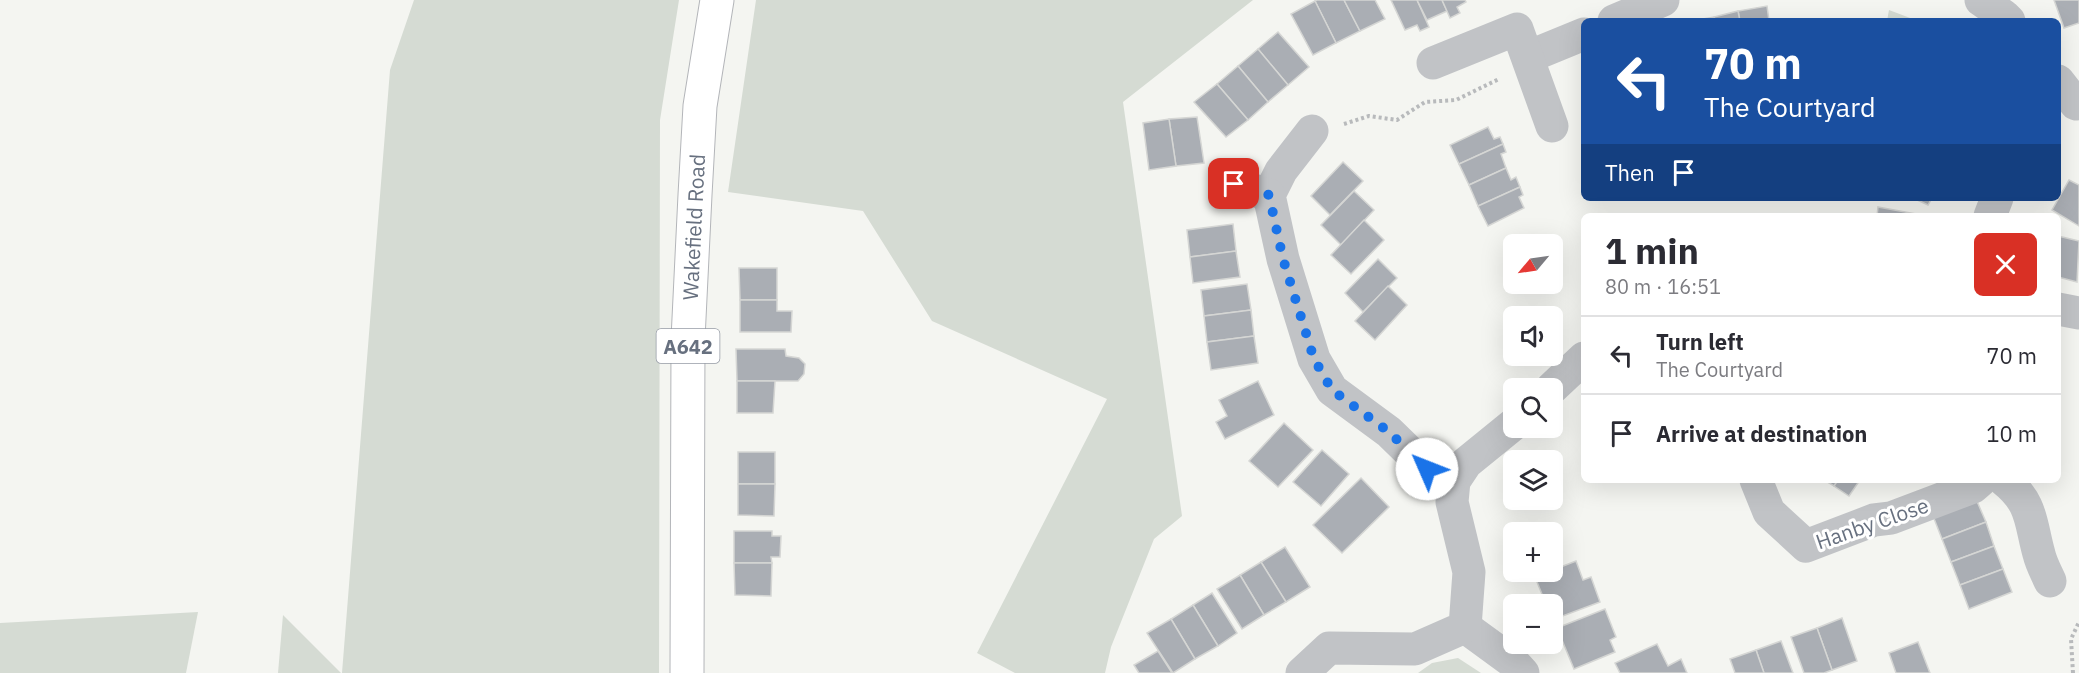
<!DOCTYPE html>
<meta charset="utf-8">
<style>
:root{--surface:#fff;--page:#f7f7f7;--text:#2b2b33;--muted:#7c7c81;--line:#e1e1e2}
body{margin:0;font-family:"IBM Plex Sans",sans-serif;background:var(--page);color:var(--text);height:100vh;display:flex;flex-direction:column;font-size:22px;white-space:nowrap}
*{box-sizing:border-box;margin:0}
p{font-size:20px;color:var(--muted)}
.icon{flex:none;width:33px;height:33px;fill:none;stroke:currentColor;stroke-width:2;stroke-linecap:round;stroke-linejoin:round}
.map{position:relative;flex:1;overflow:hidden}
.sheet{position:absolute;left:1581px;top:213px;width:480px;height:270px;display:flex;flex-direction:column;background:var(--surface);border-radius:9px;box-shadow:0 6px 24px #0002}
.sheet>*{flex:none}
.banner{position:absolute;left:1581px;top:18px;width:480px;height:183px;border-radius:9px;box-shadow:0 6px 24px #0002;background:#1a4fa0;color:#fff;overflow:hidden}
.needle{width:39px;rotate:241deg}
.fabs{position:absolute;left:1503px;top:234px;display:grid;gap:12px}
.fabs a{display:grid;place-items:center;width:60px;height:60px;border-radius:9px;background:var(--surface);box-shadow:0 6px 24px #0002;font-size:30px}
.pin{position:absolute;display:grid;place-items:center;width:51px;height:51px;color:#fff;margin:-26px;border-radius:12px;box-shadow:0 3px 9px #0006}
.me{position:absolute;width:66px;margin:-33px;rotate:314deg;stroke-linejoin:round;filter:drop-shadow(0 0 4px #0008)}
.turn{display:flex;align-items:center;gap:21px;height:126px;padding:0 24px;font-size:27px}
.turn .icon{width:78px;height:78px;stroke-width:2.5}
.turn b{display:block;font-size:42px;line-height:51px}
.then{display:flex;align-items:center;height:57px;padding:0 24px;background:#0003;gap:12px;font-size:22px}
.round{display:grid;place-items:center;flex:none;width:63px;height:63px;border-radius:9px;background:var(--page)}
.head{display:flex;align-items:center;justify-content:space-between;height:102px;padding:0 24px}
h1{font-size:36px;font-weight:700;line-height:45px}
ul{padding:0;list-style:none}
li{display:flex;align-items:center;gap:18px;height:78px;padding:0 24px;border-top:2px solid var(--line)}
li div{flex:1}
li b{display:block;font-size:22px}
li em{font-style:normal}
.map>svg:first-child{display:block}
.green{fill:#d5dbd3}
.building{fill:#aaaeb4;stroke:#d5d6d4;stroke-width:1.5}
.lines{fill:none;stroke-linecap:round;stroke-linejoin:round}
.highway-casing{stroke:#b3b5b9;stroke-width:35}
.path{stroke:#b8babc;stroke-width:4;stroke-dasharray:3 3;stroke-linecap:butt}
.minor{stroke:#c1c3c6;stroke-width:33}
.highway{stroke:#fff;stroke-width:33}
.route{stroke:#1a73e8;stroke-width:10;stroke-dasharray:0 18}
.labels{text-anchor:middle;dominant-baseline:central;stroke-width:6;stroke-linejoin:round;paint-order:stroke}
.shield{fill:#fff;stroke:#959ba5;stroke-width:1.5}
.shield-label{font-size:20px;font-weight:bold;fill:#67707f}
.street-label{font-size:21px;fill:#67707f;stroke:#fff}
</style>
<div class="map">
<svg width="2079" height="673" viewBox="0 0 2079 673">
<rect width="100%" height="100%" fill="#f4f5f1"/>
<!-- green -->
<g class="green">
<polygon points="414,0 679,0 660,120 659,673 342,673 390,70"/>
<polygon points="756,0 1253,0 1123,102 1182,516 1154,539 1111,647 1105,673 1015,673 977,653 1107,399 932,321 863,211 728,192"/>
<polygon points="1889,10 1918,21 1887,21"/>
<polygon points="198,612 186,673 0,673 0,623"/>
<polygon points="283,615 341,673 278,673"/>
<polygon points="1458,658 1481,673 1418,673 1432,663"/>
</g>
<!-- building -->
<g class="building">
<polygon points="1317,0 1344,0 1360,31 1336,43 1315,1"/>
<polygon points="1344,0 1375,0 1385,19 1360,31"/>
<polygon points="1391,0 1417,0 1429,27 1420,31 1417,25 1405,30"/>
<polygon points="1417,0 1442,0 1447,11 1427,20"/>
<polygon points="1442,0 1465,0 1466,2 1457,7 1460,13 1450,18"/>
<polygon points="2054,0 2079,0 2079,23 2064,28"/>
<polygon points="1315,1 1336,43 1313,55 1291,14"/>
<polygon points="1767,6 1769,21 1740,21 1738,11"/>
<polygon points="1738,11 1740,21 1715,21 1714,17"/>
<polygon points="1714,17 1715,21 1691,21"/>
<polygon points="1278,32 1309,67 1288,85 1258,49"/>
<polygon points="1258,49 1288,85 1268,102 1238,66"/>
<polygon points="1238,66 1268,102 1248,120 1217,84"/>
<polygon points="1217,84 1248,120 1226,137 1194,102"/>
<polygon points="1197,117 1204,163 1176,166 1169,119"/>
<polygon points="1169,119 1176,166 1149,170 1143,123"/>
<polygon points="1488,127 1494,139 1500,137 1503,144 1459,164 1450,145"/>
<polygon points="1503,144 1506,152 1501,154 1506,168 1469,185 1459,164"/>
<polygon points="1343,162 1363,181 1330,215 1311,196"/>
<polygon points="1506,168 1511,180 1516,177 1520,187 1478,206 1469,185"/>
<polygon points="2069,180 2079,185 2079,226 2052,210"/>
<polygon points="1520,187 1523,195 1519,197 1524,208 1488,226 1478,206"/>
<polygon points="1354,191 1374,210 1341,245 1321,225"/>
<polygon points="1913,198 1932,198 1928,205"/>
<polygon points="1878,207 1927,216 1877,216"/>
<polygon points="1364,220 1384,240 1351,274 1331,255"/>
<polygon points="1233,224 1236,251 1190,257 1187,230"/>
<polygon points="2058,236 2079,241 2077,282 2058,277"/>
<polygon points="1236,251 1240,277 1193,283 1190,257"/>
<polygon points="1378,259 1397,278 1363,312 1345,293"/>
<polygon points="739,268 777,268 777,300 740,300"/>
<polygon points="1247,284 1251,310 1204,316 1201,290"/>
<polygon points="1388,286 1407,305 1375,340 1355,321"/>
<polygon points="740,300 777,300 777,311 792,311 791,332 740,332"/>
<polygon points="1251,310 1254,336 1207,342 1204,316"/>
<polygon points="1254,336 1258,363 1211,370 1207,342"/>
<polygon points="736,349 785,349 786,356 799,358 805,364 804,374 798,381 737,381"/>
<polygon points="737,381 775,381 773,413 737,413"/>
<polygon points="1258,381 1274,415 1225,439 1216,422 1227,416 1219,400"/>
<polygon points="1284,423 1313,450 1278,487 1249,461"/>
<polygon points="1322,450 1349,474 1321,506 1293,482"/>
<rect x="738" y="452" width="37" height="32"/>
<polygon points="1361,478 1389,507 1342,553 1313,525"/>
<polygon points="1824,480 1838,480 1834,486"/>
<polygon points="1838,480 1860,480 1849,496 1834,486"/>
<polygon points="738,484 775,484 774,516 738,515"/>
<polygon points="1976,499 1986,522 1942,539 1933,516"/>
<polygon points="1986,522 1994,546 1951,562 1942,539"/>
<polygon points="734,531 772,531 772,536 781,536 780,557 771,557 772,563 734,563"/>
<polygon points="1994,546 2003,569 1960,585 1951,562"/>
<polygon points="1285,547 1310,587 1286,602 1261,562"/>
<polygon points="1576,561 1583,580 1591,577 1600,602 1552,620 1552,604 1546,604 1535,577"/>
<polygon points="1261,562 1286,602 1264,615 1240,575"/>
<polygon points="734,563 772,563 771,596 735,595"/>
<polygon points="2003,569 2012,592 1969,609 1960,585"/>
<polygon points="1240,575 1264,615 1242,629 1217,589"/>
<polygon points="1212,593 1237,633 1218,646 1193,605"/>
<polygon points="1193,605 1218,646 1195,659 1171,619"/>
<polygon points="1605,609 1616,637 1610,640 1615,652 1574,669 1557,628"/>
<polygon points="1842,618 1857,661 1832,670 1817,628"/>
<polygon points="1171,619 1195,659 1173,673 1147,633"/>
<polygon points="1817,628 1832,670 1824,673 1804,673 1791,637"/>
<polygon points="1781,641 1793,673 1764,673 1756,650"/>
<polygon points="1918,642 1930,673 1896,673 1889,653"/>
<polygon points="1657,644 1668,666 1681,659 1687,673 1620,673 1615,663"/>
<polygon points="1756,650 1764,673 1735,673 1730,659"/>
<polygon points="1158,651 1172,673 1139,673 1134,665"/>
</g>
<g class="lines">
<defs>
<g id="highway">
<path id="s1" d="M687,673l1,-334 7,-144 5,-89 17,-106"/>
</g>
</defs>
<!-- highway casing -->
<use href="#highway" class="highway-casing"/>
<!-- path -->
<g class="path">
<polyline points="1344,124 1369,116 1397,120 1425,102 1456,100 1499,79"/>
<polyline points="2073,673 2071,639 2079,622"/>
</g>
<!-- minor -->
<g class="minor">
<polyline points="1981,0 2004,16 2009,21"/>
<polyline points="1614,21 1663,0"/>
<polyline points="1528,57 1584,34"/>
<polyline points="1433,63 1517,29 1552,126"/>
<polyline points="2058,81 2076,104"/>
<polyline points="1312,131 1281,171 1269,195 1283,259 1314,359 1332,390 1389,432 1427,469 1454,481"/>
<polyline points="1235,184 1269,195"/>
<polyline points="1990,216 1997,198"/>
<polyline points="2058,309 2079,313"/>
<polyline points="1552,388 1584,358"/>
<polyline points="1756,480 1769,512 1806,546 1874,520 1891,518 1973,487 1981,480"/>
<path d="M2004,480c29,23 26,42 35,74 2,9 7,18 11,27"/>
<polyline points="1465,627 1513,662 1523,673"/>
<polyline points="1302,673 1329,648 1415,649 1465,627 1469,572 1452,502 1454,481 1466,463 1514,424"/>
</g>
<!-- highway -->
<use href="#highway" class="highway"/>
</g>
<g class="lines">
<!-- route -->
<polyline class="route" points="1234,184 1269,195 1283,259 1314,359 1332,390 1389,432 1427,469"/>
</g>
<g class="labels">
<!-- shield labels -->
<rect class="shield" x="656.5" y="329" width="63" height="34" rx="4.5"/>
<g class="shield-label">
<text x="688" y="346">A642</text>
</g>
<!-- street labels -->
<g class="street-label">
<text stroke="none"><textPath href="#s1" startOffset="446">Wakefield Road</textPath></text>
<text transform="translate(1872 523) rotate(-19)">Hanby Close</text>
</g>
</g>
</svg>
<div class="fabs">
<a><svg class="needle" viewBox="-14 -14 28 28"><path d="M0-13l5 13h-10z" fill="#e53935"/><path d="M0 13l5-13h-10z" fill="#7c7c81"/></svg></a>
<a><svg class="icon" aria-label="sound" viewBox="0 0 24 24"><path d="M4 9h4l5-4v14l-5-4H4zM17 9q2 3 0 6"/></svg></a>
<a><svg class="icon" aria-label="search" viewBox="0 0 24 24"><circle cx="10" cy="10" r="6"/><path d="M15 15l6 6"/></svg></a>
<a><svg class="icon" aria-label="layers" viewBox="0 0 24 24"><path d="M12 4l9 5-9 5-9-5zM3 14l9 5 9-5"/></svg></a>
<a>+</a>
<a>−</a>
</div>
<div class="pin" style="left:1234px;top:184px;background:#d93025"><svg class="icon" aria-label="arrive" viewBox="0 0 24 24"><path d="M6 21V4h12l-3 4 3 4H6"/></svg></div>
<svg class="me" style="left:1427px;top:469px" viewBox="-20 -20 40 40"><circle r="19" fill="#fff"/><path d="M0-13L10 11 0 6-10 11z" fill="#1a73e8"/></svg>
<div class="banner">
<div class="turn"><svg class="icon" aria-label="left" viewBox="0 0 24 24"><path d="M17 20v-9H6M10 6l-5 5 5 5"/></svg><div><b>70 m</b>The Courtyard</div></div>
<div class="then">Then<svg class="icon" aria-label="arrive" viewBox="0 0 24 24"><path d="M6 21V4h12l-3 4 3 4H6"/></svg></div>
</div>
<section class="sheet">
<div class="head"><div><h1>1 min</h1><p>80 m · 16:51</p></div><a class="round" style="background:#d93025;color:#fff"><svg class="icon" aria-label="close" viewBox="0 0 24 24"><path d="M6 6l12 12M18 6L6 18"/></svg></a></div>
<ul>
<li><svg class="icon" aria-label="left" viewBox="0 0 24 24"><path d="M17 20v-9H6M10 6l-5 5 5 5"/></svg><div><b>Turn left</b><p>The Courtyard</p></div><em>70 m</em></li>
<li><svg class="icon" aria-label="arrive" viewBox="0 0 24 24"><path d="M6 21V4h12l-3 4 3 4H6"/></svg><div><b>Arrive at destination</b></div><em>10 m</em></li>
</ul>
</section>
</div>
